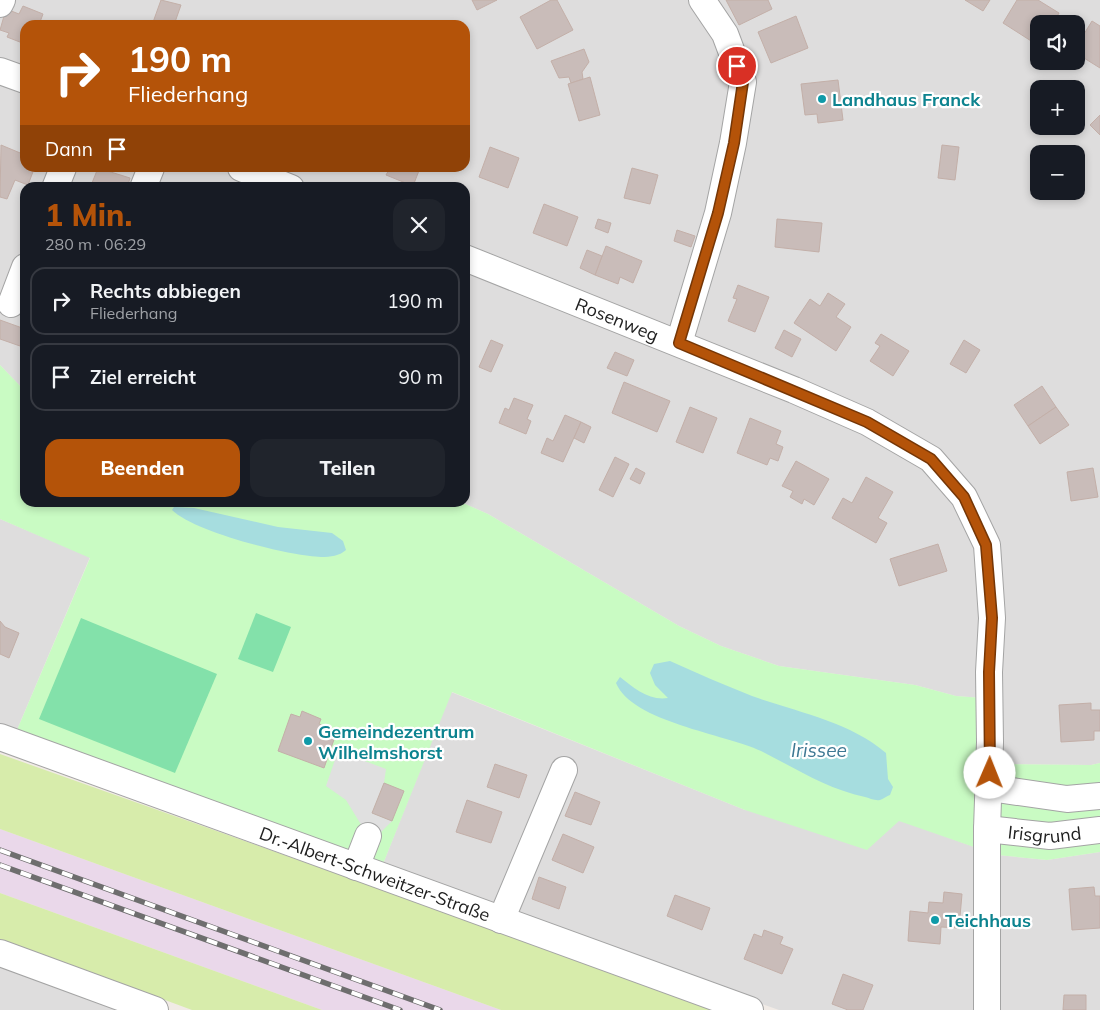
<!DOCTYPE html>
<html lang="de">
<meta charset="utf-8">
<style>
:root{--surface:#171b24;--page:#20242c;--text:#f1f3f6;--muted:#9ea1a6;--line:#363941;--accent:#b45309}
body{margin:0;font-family:Mulish,sans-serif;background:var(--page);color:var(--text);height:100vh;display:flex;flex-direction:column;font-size:19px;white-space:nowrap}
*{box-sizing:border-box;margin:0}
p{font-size:16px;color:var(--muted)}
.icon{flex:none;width:28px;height:28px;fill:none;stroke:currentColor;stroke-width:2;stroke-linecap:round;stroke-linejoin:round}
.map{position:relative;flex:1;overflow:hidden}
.side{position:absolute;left:20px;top:182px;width:450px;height:325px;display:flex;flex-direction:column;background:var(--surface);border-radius:15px;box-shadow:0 2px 8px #0003}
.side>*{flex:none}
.guide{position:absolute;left:20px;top:20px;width:450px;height:152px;border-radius:15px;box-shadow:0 2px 8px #0003;background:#b45309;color:#fff;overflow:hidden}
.controls{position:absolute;left:1030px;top:15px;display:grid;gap:10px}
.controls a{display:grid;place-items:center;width:55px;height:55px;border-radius:10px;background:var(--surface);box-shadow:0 2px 8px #0003;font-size:25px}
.pin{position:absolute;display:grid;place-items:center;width:42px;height:42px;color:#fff;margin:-21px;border:2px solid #fff;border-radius:50%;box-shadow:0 1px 5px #0007}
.me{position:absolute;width:55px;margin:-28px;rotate:1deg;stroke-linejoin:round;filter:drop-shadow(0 0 4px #0008)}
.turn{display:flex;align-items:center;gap:18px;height:105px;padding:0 25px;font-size:22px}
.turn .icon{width:65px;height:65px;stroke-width:2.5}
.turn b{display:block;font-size:35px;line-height:42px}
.then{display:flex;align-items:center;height:48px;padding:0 25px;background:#0003;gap:10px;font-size:19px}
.round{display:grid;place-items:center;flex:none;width:52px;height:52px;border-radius:15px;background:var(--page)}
.headline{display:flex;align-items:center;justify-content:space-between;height:85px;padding:0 25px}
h1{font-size:30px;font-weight:800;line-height:38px;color:var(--accent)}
.button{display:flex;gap:10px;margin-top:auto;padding:10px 25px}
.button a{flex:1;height:58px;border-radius:15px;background:var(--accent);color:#fff;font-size:20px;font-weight:800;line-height:58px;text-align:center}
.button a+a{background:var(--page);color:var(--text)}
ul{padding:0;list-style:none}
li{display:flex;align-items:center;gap:15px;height:68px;margin:0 10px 8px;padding:0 15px;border:2px solid var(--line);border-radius:15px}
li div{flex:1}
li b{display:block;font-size:19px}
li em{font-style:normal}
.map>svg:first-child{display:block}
.residential{fill:#dedddd;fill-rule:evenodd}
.industrial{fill:#ead8ea}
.grass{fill:#d7ecab}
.park{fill:#c9fbc3}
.pitch{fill:#83e1aa}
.parking{fill:#e0e0e0}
.water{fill:#a6dddf}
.building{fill:#c9bcb9;stroke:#c3afa8}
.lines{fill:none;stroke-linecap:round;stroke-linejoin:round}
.minor-casing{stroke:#a4a4a4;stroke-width:28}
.minor{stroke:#fff;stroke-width:26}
.rail-casing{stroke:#6e6e6e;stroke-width:5.5}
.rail{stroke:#fff;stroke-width:4;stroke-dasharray:11;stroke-linecap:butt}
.route-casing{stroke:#753606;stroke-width:12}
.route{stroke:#b45309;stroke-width:9}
.culture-dot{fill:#0f9aa8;stroke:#fff;stroke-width:2}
.labels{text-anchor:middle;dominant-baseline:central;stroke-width:4.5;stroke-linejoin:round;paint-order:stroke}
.culture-label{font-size:18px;font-weight:bold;fill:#0d838f;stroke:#fff;text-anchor:start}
.street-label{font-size:18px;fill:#202020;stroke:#fff}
.water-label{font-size:19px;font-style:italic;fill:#3e7893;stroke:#fff}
</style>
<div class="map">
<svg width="1100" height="1010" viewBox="0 0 1100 1010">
<rect width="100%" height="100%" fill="#f1ebe6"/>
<!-- residential -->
<g class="residential">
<path d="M0,0h1100v763l-9,2 -96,-1 1,-65 -40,-3 -41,-11 -136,-19 -58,-20 -42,-20 -191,-112 -25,-11 2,-315h-440v203l-25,-26zM1039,24h37v37h-37zM25,25h440v143h-440zM1039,89h37v37h-37zM1039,154h37v37h-37z"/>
<polygon points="0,519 90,557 14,737 0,731"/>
<polygon points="451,692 745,810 899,820 997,855 1047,860 1100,852 1100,1010 779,1010 381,869"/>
<polygon points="0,953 155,1010 0,1010"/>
</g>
<!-- industrial -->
<polygon class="industrial" points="0,829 501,1010 322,1010 0,893"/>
<!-- grass -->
<g class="grass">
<polygon points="0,754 720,1010 501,1010 0,829"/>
<polygon points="0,893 322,1010 192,1010 0,939"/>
</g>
<!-- park -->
<polygon class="park" points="0,365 25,391 25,502 463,503 488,514 679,626 721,646 779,666 915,685 956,696 996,699 995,764 1091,765 1100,763 1100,852 1047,860 997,855 899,821 867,850 745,810 452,692 381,869 14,737 90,558 0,519"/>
<!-- pitch -->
<g class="pitch">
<polygon points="256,613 291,627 273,672 238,659"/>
<polygon points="81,618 217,674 175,773 39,719"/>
</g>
<!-- parking -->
<polygon class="parking" points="338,751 386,769 384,783 372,813 392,821 381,832 368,836 346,800 326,786"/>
<!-- water -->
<g class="water">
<path d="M174,507l20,1 84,19 54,6 11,8 3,9c-7,6 -15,7 -25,7 -32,-1 -127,-25 -149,-47z"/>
<path d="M670,661c27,12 54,24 82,35 44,16 97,25 134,57l2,26 5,8 -3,8c-3,1 -7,4 -10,5 -5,1 -11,-2 -15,-3 -38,-8 -70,-29 -104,-46 -36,-17 -129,-29 -145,-68l4,-6c14,11 29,24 48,21l-13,-13 -5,-12 4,-9z"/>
</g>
<!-- building -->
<g class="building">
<polygon points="161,0 181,5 174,25 152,25"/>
<polygon points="472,0 497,0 477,10"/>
<polygon points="551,0 557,0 573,30 537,49 520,17"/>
<polygon points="726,0 768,0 772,9 739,25"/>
<polygon points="965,0 990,0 983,11"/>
<polygon points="1017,0 1038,0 1059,13 1053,24 1039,24 1039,46 1003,23"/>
<polygon points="23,6 43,14 40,22 47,25 25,25 25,44 7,37 9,33 0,30 6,9 19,14"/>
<polygon points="796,16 808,48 771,63 758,32"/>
<polygon points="1092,21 1100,26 1100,68 1076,53 1076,47"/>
<polygon points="584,49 589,62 582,72 583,79 571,83 569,77 559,78 551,61"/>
<polygon points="590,77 600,115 579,121 568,84"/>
<polygon points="838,80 843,120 818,123 817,114 805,115 801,84"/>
<polygon points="1100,115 1100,135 1090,125"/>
<polygon points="1,145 25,155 25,168 34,169 28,185 15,180 7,199 0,197"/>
<polygon points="942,145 959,147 955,180 938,178"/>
<polygon points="490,147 519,158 508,188 479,177"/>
<polygon points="98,168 130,178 127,188 90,188"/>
<polygon points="390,168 420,168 413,186 386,175"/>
<polygon points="632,168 658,175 650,204 624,198"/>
<polygon points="544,204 578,217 567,246 533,233"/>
<polygon points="598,219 611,223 608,233 595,228"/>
<polygon points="777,219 822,223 819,252 775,247"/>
<polygon points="677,230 695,236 691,247 674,241"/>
<polygon points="606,246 642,261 633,283 620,277 618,284 595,275"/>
<polygon points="587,250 602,256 595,275 580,268"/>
<polygon points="738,285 769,297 755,332 728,321 737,299 733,298"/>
<polygon points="828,293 845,304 836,317 851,327 836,351 794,323 810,299 820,306"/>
<polygon points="0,320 25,329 20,346 0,339"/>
<polygon points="784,330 801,339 792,357 775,348"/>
<polygon points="881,334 909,351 893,376 870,361 880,346 875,343"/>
<polygon points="491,340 503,345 491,372 479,367"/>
<polygon points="964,340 980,350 966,373 950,364"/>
<polygon points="615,352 634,360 627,376 607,368"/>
<polygon points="624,382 670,401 657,432 612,413"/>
<polygon points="1042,386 1056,407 1028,426 1014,405"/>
<polygon points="514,398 533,405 527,419 531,421 526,434 499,423 505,408 509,410"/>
<polygon points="690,407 717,418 703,453 676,442"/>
<polygon points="1056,407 1069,425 1040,444 1028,426"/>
<polygon points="565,415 581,422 563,462 541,453 547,438 553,441"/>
<polygon points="750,418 781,431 776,444 783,447 778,461 770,458 767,465 737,453"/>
<polygon points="581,422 591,427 584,443 574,438"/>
<polygon points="615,457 629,464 613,497 599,490"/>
<polygon points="796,461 829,479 814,505 804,499 802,504 790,497 793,491 782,486"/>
<polygon points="636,468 645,473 640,484 630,479"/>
<polygon points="1093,468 1098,497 1071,501 1067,472"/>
<polygon points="866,477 893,492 878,518 887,523 876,543 832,518 843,498 852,503"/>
<polygon points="938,544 947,571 899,586 890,559"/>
<polygon points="0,621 5,627 19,633 9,658 0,654"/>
<polygon points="1091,703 1091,710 1100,710 1100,731 1094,731 1094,740 1061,742 1059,705"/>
<polygon points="302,711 321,719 319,724 337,731 324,768 278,751 291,714 300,717"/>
<polygon points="495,764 527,775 519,798 487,787"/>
<polygon points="384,783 404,791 392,821 372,813"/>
<polygon points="575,792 600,802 591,825 565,816"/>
<polygon points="467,800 502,812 491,843 456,832"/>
<polygon points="563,834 594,847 583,873 552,860"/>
<polygon points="539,877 566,887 559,909 532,899"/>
<polygon points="1094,887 1095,896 1100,896 1100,928 1072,930 1069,889"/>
<polygon points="944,892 962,894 959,928 941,927 940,944 908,941 910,911 928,913 929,902 943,903"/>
<polygon points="675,895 710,908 702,930 667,916"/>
<polygon points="764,930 783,937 780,944 793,949 782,974 744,959 754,934 762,937"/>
<polygon points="843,974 873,985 863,1010 848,1010 832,1004"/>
<polygon points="1064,995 1086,995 1086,1010 1063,1010"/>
</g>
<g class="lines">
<defs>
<g id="minor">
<polyline points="0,4 2,0"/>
<polyline points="0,71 25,80"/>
<polyline points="241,168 291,188"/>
<polyline points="55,188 63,168"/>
<polyline points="143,188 151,168"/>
<path id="s1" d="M465,258l329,132 73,32 64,37 33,38 23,48 5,73 -3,54 1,70 -3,87v181"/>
<polyline points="11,304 25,267"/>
<polyline points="679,343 718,213 733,143 743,82 725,34 702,0"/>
<path id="s2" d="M0,737l750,273"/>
<polyline points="990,788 1067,799 1100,796"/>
<path id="s3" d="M987,829l63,7 50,-6"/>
<polyline points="356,867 368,836"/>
<polyline points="501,920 564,770"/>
<polyline points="0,953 155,1010"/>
</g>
</defs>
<!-- minor casing -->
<use href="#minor" class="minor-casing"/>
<!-- minor -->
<use href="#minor" class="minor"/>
<defs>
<g id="rail">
<polyline points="0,850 440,1010"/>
<polyline points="0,865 400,1010"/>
</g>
</defs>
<!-- rail casing -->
<use href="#rail" class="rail-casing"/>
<!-- rail -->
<use href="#rail" class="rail"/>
</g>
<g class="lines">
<defs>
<polyline id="route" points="737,66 743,82 734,143 718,213 679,343 867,422 931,459 964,497 986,545 992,618 989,672 990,773"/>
</defs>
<!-- route casing -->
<use href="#route" class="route-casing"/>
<!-- route -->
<use href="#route" class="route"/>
</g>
<!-- markers -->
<g class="culture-dot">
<circle cx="822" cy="99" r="5"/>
<circle cx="308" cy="741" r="5"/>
<circle cx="935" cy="920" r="5"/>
</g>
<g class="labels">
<!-- culture labels -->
<g class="culture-label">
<text x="832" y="99">Landhaus Franck</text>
<text x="318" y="731">Gemeindezentrum<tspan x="318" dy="21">Wilhelmshorst</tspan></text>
<text x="945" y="920">Teichhaus</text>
</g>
<!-- street labels -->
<g class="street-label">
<text stroke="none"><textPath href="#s1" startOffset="164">Rosenweg</textPath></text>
<text stroke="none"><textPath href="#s3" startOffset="58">Irisgrund</textPath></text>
<text stroke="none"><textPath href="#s2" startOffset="399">Dr.-Albert-Schweitzer-Straße</textPath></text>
</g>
<!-- water labels -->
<g class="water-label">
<text x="819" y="750">Irissee</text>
</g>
</g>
</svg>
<div class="controls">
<a><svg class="icon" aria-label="sound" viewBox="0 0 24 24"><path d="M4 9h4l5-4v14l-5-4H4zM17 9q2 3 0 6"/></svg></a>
<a>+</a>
<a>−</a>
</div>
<div class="pin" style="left:737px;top:66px;background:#d93025"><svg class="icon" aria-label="arrive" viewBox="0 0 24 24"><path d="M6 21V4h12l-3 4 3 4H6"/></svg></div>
<svg class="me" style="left:990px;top:773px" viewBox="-20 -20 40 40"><circle r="19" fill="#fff"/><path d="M0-13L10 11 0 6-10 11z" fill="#b45309"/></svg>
<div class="guide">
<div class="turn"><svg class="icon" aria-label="right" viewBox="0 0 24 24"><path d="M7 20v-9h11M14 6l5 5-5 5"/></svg><div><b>190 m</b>Fliederhang</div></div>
<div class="then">Dann<svg class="icon" aria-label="arrive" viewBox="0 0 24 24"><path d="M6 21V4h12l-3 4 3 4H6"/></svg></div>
</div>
<section class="side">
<div class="headline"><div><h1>1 Min.</h1><p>280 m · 06:29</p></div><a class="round"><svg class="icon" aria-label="close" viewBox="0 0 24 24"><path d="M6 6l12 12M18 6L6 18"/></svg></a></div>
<ul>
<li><svg class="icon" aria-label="right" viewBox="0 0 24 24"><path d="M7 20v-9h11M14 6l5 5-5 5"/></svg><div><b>Rechts abbiegen</b><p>Fliederhang</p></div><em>190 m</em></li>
<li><svg class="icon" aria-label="arrive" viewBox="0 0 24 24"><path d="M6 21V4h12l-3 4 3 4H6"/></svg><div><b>Ziel erreicht</b></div><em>90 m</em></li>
</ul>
<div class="button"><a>Beenden</a><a>Teilen</a></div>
</section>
</div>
